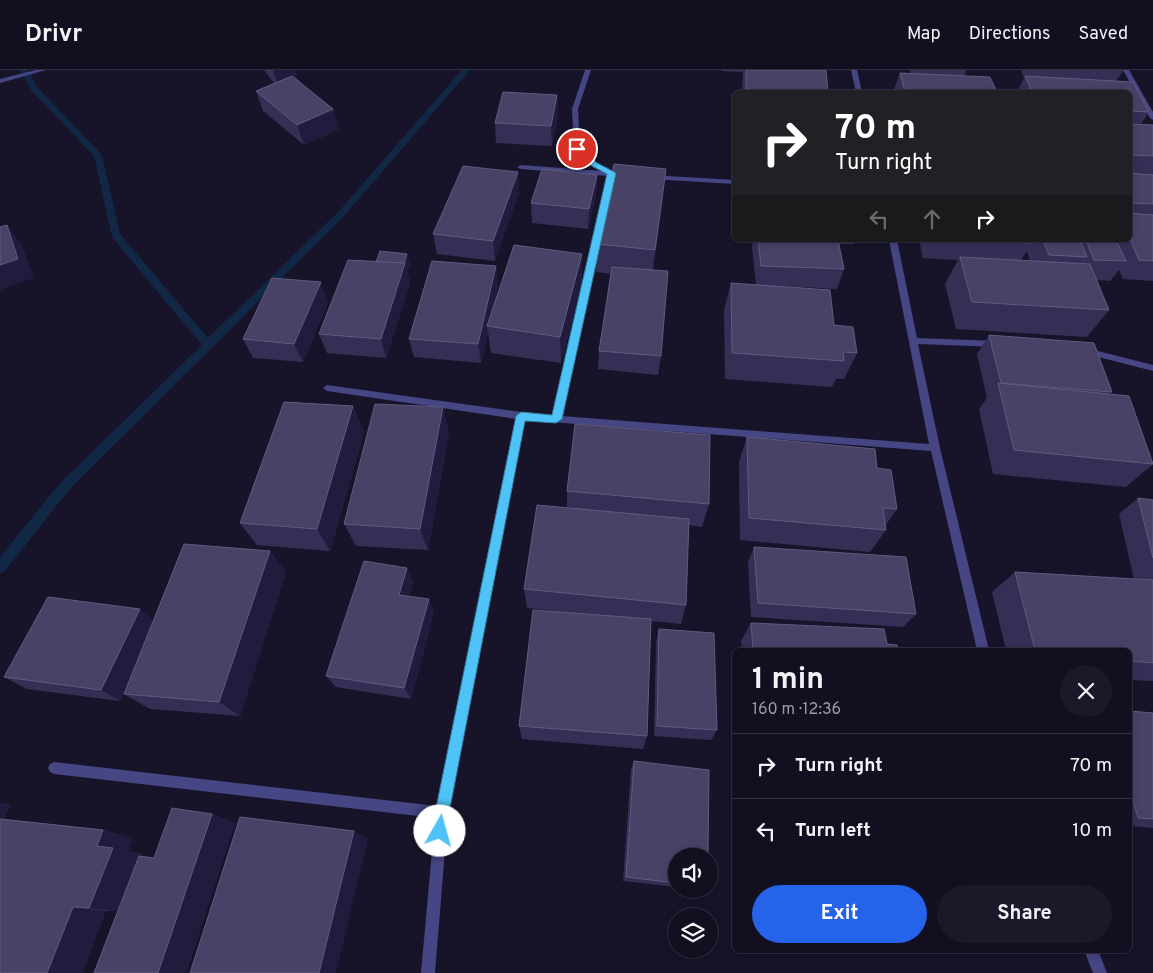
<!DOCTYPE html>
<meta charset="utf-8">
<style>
:root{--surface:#110f20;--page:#1a1829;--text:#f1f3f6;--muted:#9c9ca5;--line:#302f3e;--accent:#2563eb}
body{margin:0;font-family:Overpass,sans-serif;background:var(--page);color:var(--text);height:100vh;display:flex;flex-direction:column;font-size:19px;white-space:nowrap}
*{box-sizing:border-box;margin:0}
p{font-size:16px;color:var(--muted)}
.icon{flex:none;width:28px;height:28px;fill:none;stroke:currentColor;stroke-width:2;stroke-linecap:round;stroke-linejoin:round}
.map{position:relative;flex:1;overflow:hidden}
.side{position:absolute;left:732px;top:578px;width:400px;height:305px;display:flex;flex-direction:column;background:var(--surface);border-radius:8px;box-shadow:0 2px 8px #0003,0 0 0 1px var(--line)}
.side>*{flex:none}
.top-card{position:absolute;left:732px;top:20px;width:400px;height:152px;border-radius:8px;box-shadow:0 2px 8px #0003,0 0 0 1px var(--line);background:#202124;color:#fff;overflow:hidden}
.fabs{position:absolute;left:668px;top:778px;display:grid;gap:10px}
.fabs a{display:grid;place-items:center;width:50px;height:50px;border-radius:50%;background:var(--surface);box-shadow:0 2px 8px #0003,0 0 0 1px var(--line);font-size:25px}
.pin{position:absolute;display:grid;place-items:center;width:42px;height:42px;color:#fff;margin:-21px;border:2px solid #fff;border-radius:50%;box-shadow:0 1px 5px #0007}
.me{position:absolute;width:55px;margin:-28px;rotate:7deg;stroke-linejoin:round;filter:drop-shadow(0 0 4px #0008)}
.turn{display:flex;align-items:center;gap:18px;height:105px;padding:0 20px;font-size:22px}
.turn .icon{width:65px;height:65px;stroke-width:2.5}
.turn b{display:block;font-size:35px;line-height:42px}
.lanes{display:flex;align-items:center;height:48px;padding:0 20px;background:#0003;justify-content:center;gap:25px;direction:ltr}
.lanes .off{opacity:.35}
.round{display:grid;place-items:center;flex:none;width:52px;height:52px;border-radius:26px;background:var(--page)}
.summary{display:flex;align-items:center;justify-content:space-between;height:85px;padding:0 20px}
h1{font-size:30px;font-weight:700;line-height:38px}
.primary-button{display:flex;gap:10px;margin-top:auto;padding:10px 20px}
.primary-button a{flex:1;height:58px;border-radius:30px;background:var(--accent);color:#fff;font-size:20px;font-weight:700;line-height:58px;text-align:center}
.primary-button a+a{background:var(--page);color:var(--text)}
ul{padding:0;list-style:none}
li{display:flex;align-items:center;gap:15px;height:65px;padding:0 20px;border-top:1px solid var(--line)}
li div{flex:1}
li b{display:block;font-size:19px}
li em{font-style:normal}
header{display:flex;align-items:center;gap:30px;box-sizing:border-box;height:70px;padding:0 25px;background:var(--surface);border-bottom:1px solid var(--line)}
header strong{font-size:24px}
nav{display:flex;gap:28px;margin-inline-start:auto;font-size:18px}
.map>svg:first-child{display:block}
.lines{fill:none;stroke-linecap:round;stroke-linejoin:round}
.stream{fill:#122745;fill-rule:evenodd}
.street{fill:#454683;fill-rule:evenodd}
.wall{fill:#352f56;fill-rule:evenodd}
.shaded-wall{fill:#211c3d}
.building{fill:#484267;stroke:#605b7f}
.route{fill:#4fc3f7;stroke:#337fa1}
</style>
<header>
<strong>Drivr</strong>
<nav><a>Map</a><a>Directions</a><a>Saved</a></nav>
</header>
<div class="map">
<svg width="1153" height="903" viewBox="0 0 1153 903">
<rect width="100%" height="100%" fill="#17142a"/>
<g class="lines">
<!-- stream -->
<polygon class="stream" points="20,0 28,0 37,17 102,85 120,164 208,268 338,142 462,0 470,0 344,146 69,420 5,501 0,503 0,487 61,412 202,275 112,167 94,86 31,20"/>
<!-- street -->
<g class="street">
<polygon points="36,0 46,0 0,13 0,9"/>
<polygon points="585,0 591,0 578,39 580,78 596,93 609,98 609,101 617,102 621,104 615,106 561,346 929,374 889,170 897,170 917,268 997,271 1001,274 997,277 918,274 940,378 989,580 977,580 931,381 525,350 448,743 435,903 421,903 435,748 54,704 50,702 48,698 50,694 54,692 437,736 516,349 327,321 323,318 327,315 521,342 552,345 608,106 521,99 517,97 521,95 602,101 592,97 574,79 572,39"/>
<polygon points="851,0 857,0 862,22 856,22"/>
<polygon points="1123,0 1129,0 1153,42 1153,50 1150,48"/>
<polygon points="649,105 735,110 735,114 652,109 648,107"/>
<polygon points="1086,278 1153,295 1153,301 1083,283 1082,281"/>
<polygon points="1084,880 1098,880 1107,903 1093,903"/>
</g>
</g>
<!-- wall -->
<g class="wall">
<polygon points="264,0 295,0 299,12 333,39 339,59 304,75 263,41 256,21 274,13"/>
<polygon points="722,0 826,0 828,22 742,22 743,2 722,1"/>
<polygon points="910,0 966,0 964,6 997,22 893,22 900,3 910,4"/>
<path d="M1021,0h101l1,1 -7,10 17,1 16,30 -8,12 12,1v156l-30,-2 -4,-9 -9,11 -13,-1 12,30 -22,27 -131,-8 -11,-45 13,-24 -35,-2 -4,-18h211v-148h-113l7,-14zM1027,181l3,10 -9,-1z"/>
<polygon points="557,25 558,45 552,76 496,73 495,53"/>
<polygon points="597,105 596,125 588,159 532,153 531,133"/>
<polygon points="519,122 495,191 437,184 433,164"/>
<polygon points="663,127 653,200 661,286 658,305 598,299 599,281 611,204 596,202 597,174"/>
<polygon points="753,170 856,170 854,174 839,174 844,199 837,219 780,216 834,255 857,283 844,309 836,309 832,317 725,309 724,240 731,213 756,215 752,177"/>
<polygon points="582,184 582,212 561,293 491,283 488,262 481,293 414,287 409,269 496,196 498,215 493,238"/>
<polygon points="376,192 410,194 407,201 410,213 386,288 327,283 319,264"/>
<polygon points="328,232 303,292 253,288 243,269"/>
<polygon points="989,265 1112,322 1109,324 1153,393 1153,394 1126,417 993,404 979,339 987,328 977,284"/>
<polygon points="353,336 364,362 330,481 257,475 240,453"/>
<polygon points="449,362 428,480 356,476 344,454"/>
<polygon points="747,367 877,398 897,439 885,456 886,460 870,482 740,470 739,392"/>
<polygon points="567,421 709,434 702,457 689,455 686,535 681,554 651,551 647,666 643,679 522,669 519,656 574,543 527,538 524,519 567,438"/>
<polygon points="1138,428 1153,430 1153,611 1130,610 1130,580 1006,580 992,522 1015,502 1134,509 1119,444"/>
<polygon points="754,477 916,544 903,557 751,547 748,492"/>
<polygon points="270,481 286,502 240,646 150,639 124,624 128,613 120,631 27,619 4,607 154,550"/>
<polygon points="407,498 413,512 409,526 434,542 411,629 336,617 326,606"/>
<polygon points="751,553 887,574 898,580 742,580 741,571"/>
<polygon points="659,559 717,660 711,670 654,666 656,572"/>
<polygon points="1130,641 1153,643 1153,758 1130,756"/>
<polygon points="634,691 676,786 676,817 623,811 631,699"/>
<polygon points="0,733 10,735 4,749 103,760 132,768 128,781 142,784 142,787 154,788 212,744 235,753 186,903 94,903 118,841 106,841 0,903"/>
<polygon points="689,819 704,819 702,820"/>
</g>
<!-- shaded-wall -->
<g class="shaded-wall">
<polygon points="273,0 295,0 299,13 280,19"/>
<polygon points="557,25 558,45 552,76 551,56"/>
<polygon points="333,39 339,59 304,75 297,55"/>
<polygon points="666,99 663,127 652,208 655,180"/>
<polygon points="518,102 519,122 495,191 493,171"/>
<polygon points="597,105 596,125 588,159 589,139"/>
<polygon points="7,155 22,175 34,208 0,220 0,195"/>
<polygon points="407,184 410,194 407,201 410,213 386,288 381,269"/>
<polygon points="582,184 582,212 561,293 560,267"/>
<polygon points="496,196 498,215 489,257 487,256 488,262 481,293 478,274"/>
<polygon points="321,212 328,232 303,292 294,274"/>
<polygon points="353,336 364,362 330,481 317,459"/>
<polygon points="443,337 449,362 428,480 420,459"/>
<polygon points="270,481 286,502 240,646 219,632"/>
<polygon points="407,498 413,512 406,538 399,525"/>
<polygon points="429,529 434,542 411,629 404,618"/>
<polygon points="140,539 156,552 120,631 101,620"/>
<polygon points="0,733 10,735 0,758"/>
<polygon points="212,744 235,753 186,903 158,903"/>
<polygon points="103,760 132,768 128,781 142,784 121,842 89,838 97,776"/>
<polygon points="354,761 368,769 336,903 319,903"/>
<polygon points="73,837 106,841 83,903 47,903"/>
</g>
<!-- building -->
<g class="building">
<polygon points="746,0 826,0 828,22 794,22 746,19"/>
<polygon points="900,3 990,7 997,22 905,22"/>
<polygon points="292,6 333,39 297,55 256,21"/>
<polygon points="1025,6 1133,12 1149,42 1130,41 1130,22 1032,22"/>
<polygon points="503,22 557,25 551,56 495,53"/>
<polygon points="1130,54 1153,55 1153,86 1130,85"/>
<polygon points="614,94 666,99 655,180 597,174"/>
<polygon points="463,96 518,102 493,171 433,164"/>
<polygon points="542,99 597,105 589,139 531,133"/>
<polygon points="1130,103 1153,105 1153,134 1130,133"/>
<polygon points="1130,143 1153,145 1153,191 1139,190 1130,169"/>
<polygon points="7,155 18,189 0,195 0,157"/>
<polygon points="758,170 838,170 844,199 761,196"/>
<polygon points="973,170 1031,170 1032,173"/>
<polygon points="1043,170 1080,170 1087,187 1049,185"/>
<polygon points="1086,170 1116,170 1126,191 1094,190"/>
<polygon points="514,175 582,184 560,267 487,256"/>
<polygon points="380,181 407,184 404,193 376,192"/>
<polygon points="960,187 1090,194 1109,240 972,232"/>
<polygon points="348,190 405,193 381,269 319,264"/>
<polygon points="432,191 496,196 478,274 409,269"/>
<polygon points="612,197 668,201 661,286 599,281"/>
<polygon points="272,208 321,212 294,274 243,269"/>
<polygon points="731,213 830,220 834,255 853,257 857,283 843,282 844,291 732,283"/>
<polygon points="989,265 1094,273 1112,322 1001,313"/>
<polygon points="998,313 1129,326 1153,394 1014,380"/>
<polygon points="284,332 353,336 317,459 240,453"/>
<polygon points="375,334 443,337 420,459 344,454"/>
<polygon points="575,354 710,365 709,434 567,421"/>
<polygon points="747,367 875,379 877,398 891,400 897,439 883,438 886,460 749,448"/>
<polygon points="1138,428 1153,430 1153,488"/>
<polygon points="537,435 689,449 686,535 524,519"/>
<polygon points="184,474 270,481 219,632 124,624"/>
<polygon points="754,477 906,487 916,544 758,533"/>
<polygon points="364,491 407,498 399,525 429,529 404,618 326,606"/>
<polygon points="1015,502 1153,510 1153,593 1130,591 1130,580 1035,580"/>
<polygon points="48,527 140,539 101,620 4,607"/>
<polygon points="533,540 651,549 647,666 519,656"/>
<polygon points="751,553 884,559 887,574 897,575 898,580 753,580"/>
<polygon points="659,559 714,563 717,660 657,656"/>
<polygon points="1130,641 1153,643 1153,749 1138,748 1130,720"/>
<polygon points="634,691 709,700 708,786 676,786 676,813 626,807"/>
<polygon points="172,738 212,744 158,903 94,903 139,786 154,788"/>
<polygon points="240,747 354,761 319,903 190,903"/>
<polygon points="0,749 103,760 97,776 113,778 89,838 73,837 47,903 0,903"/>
</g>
<!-- route -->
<polygon class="route" points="574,77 580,77 597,93 616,103 562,349 556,353 525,351 449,743 445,766 440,768 435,766 433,761 435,743 516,346 521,342 552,345 607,104 592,96 574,80"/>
</svg>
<div class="fabs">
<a><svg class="icon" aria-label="sound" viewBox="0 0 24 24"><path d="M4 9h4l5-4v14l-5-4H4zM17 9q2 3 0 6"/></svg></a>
<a><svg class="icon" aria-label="layers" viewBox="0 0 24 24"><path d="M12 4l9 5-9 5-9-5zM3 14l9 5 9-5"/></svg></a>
</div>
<div class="pin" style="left:577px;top:79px;background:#d93025"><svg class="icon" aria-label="arrive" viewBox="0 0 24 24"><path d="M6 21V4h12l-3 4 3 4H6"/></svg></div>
<svg class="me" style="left:440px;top:761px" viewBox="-20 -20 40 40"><circle r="19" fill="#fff"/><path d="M0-13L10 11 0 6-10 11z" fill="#4fc3f7"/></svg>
<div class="top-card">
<div class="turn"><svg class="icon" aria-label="right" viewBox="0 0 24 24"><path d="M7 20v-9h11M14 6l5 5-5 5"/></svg><div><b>70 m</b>Turn right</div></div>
<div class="lanes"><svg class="icon off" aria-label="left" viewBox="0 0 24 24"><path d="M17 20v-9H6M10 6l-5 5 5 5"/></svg><svg class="icon off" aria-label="ahead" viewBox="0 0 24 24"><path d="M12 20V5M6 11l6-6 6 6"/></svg><svg class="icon" aria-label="right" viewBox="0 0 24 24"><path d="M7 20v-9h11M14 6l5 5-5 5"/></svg></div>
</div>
<section class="side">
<div class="summary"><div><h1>1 min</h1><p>160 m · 12:36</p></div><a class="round"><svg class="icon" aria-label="close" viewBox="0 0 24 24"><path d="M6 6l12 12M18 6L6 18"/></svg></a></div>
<ul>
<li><svg class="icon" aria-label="right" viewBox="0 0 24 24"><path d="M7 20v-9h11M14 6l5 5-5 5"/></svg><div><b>Turn right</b></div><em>70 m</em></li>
<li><svg class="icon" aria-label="left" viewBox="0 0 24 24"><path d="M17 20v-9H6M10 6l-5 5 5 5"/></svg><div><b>Turn left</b></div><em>10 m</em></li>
</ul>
<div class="primary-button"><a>Exit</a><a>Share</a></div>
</section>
</div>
